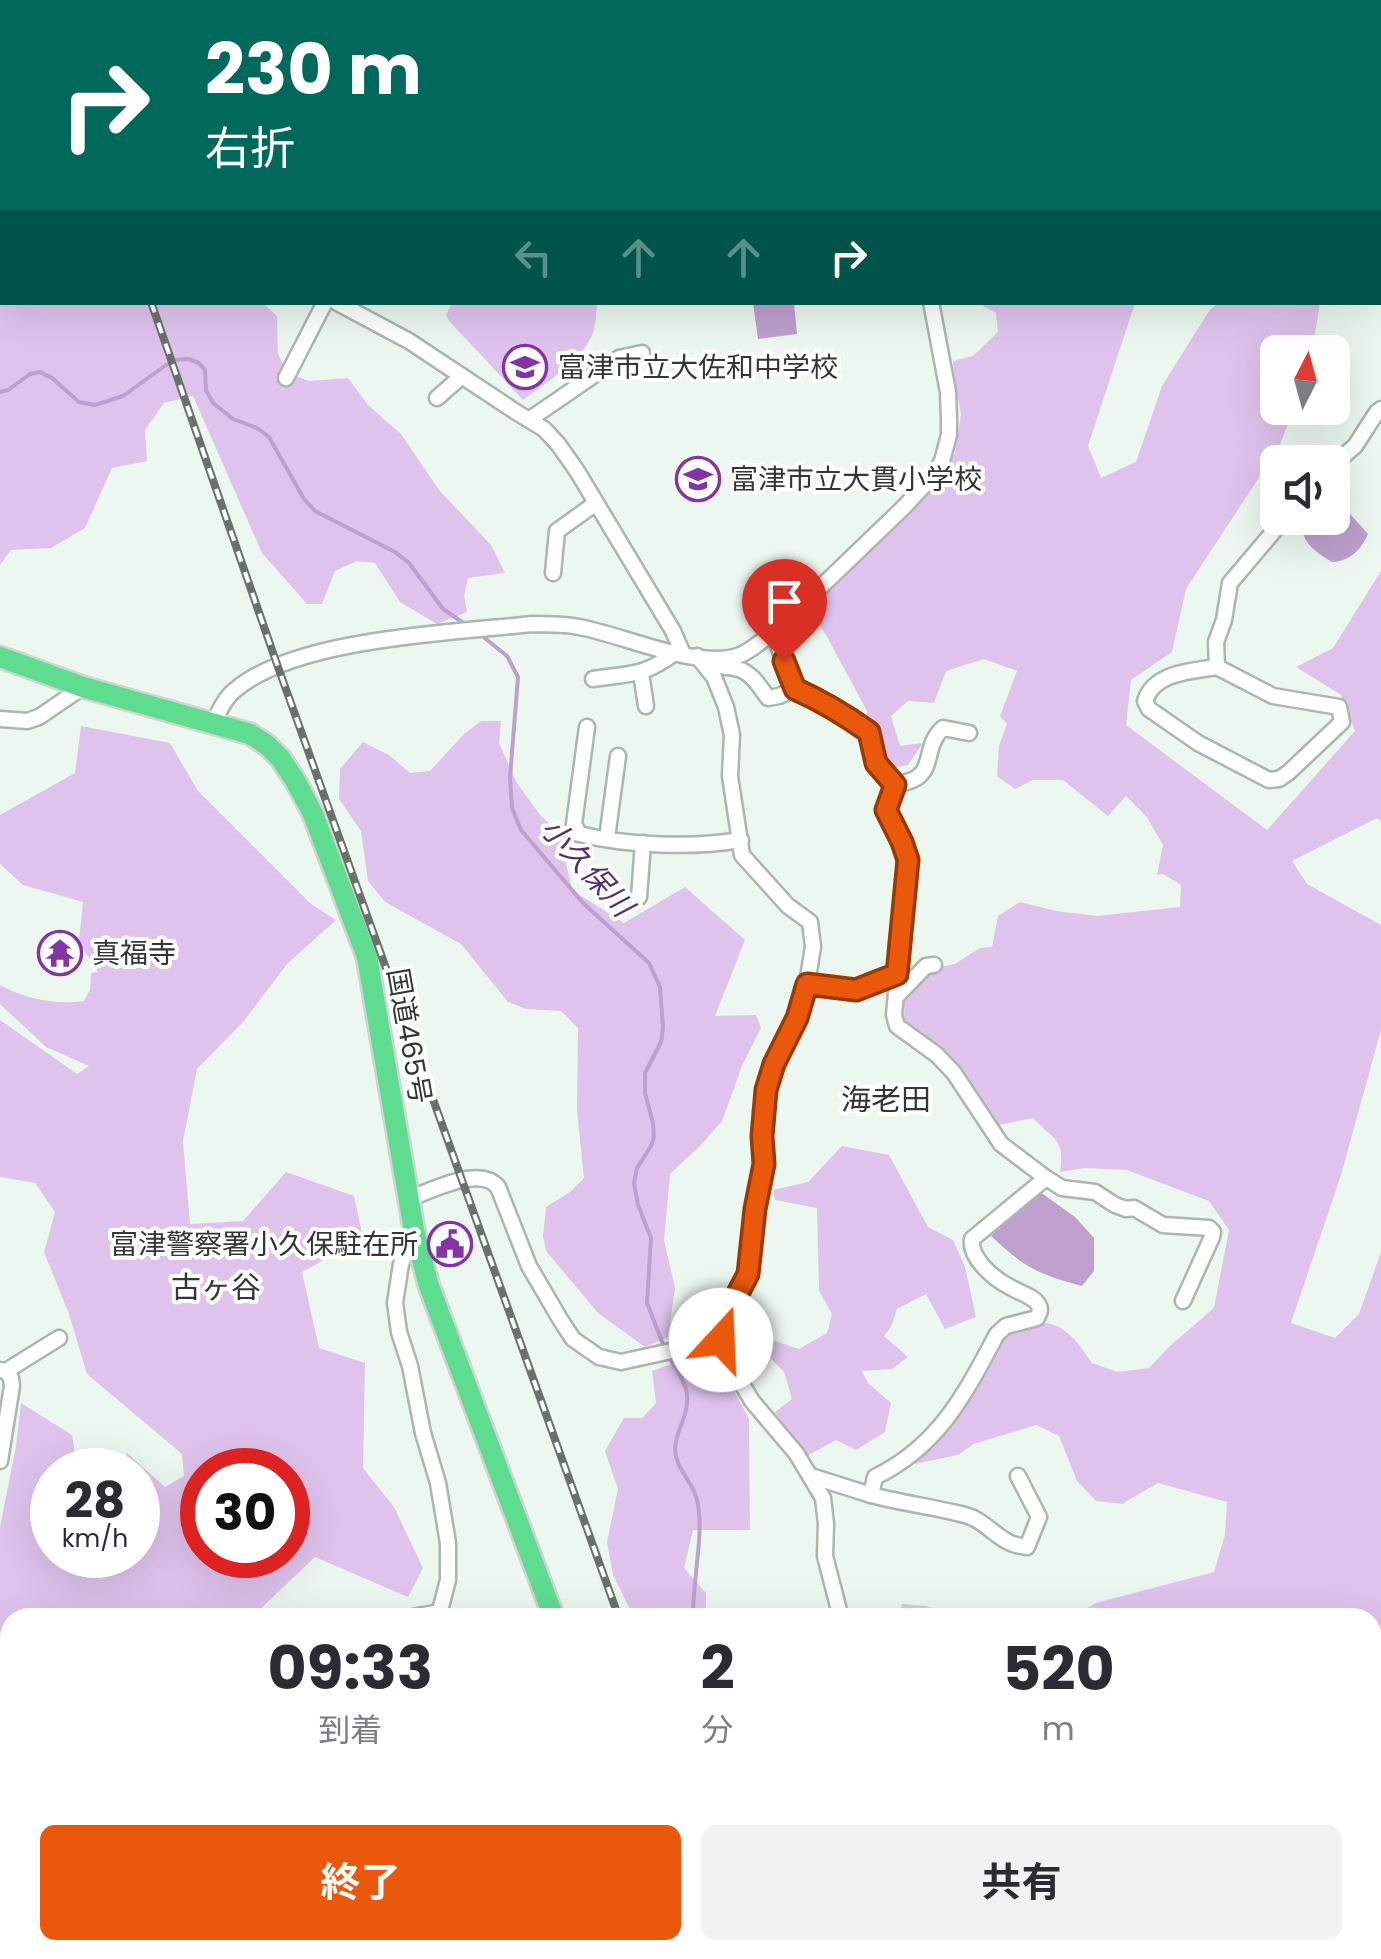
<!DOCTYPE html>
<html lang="ja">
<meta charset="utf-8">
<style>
:root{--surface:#fff;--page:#f2f2f3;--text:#2b2b33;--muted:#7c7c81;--accent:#ea580c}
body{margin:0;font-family:Poppins,"Noto Sans JP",sans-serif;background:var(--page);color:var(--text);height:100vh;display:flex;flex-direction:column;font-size:38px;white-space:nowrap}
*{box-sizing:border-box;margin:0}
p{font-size:32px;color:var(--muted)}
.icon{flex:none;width:55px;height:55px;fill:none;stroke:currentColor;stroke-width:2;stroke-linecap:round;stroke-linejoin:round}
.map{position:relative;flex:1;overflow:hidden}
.panel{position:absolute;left:0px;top:1608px;width:1382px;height:352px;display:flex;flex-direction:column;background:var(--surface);border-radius:30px 30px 0 0;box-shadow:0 10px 40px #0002}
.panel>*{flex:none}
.top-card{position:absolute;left:0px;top:0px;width:1382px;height:305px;box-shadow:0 10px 40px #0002;background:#00695c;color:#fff;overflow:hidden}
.needle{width:65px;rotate:6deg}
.fabs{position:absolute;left:1260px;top:335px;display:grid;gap:20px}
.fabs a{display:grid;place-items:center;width:90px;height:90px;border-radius:15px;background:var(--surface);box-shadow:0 10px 40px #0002;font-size:50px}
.speed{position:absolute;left:30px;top:1448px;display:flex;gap:20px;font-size:50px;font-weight:700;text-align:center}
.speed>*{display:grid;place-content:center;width:130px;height:130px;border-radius:50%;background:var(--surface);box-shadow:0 10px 40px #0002;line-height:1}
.speed small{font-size:25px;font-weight:400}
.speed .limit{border:15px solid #d22;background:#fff;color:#111}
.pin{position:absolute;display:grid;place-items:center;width:85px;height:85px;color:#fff;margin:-102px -42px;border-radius:50% 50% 50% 0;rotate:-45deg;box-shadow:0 0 10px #0007}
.pin .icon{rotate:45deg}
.me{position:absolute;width:110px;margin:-55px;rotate:20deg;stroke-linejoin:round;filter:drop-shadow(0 0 8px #0008)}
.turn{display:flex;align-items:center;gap:35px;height:210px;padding:0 40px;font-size:45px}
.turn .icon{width:130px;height:130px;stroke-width:2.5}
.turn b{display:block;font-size:70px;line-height:85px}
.lanes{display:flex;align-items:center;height:95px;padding:0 40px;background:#0003;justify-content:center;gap:50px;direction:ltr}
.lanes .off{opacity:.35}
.eta{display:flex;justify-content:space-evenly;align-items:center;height:170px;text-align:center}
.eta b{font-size:60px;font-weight:700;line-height:70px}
.action{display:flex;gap:20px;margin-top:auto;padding:20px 40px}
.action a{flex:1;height:115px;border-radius:15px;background:var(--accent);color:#fff;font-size:40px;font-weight:700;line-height:115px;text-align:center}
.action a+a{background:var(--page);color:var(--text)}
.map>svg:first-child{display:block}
.green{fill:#dfc3ed;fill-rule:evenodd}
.water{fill:#be9fce}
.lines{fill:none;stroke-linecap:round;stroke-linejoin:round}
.stream{stroke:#be9fce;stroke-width:4}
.minor-casing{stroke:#abb6ad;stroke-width:19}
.highway-casing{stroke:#d2d3d2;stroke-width:25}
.minor{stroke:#fff;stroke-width:14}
.highway{stroke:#5edd90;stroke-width:20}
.rail-casing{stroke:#6a716c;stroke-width:8}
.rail{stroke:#fff;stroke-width:4;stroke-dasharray:11;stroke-linecap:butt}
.route-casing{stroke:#983908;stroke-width:25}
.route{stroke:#ea580c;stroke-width:18}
.labels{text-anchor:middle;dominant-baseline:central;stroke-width:8;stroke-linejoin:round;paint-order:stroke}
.poi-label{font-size:28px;fill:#333734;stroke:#fff;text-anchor:start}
.street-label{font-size:28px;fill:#333734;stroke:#fff}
.water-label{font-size:30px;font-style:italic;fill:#572f69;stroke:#fff}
.neighbourhood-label{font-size:30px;fill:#333734;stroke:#fff}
</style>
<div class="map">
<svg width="1381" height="1959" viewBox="0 0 1381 1959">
<rect width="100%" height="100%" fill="#ecf7ef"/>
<!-- green -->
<g class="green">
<rect x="1041" y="0" width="160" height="2"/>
<polygon points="2,270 2,302 263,303 277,316 278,354 288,374 310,381 348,378 368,405 401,434 439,490 491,545 505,573 468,578 464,595 467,612 437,624 400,602 375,563 357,561 335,571 322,604 307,604 262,553 193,396 164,403 145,430 147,461 112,468 85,528 51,548 11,550 0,565 0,271"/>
<path d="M452,303h145c-1,12 -1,27 -8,38 -14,25 -44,42 -66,59l-73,-78 -4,-7z"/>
<path d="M983,303h152l-47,143 13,32 35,-16 26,-76 47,-75 9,-8h102l-8,49h-34v56h16l-15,39 -93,142 -14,63 -41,28 -5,45 141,105 88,-99 -14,-36 -45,-28 37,-19 48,-77v250l-4,-3 -85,43 15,23 74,41v105l-40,145 -50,148 44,15 24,-24 22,-62v707h-293l17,-9h267v-332l-301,-1 25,-14 118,-31 11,-37 2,-33 -69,-19 -36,21 -26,-3 -19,-20 -18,-45 -23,-11 -62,19 -16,11 -44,9 53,-63 39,-68c11,-3 23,-9 34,-10 24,-2 40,22 52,40l26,9 31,-4 22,-23 43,-37 15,-78 -20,-29 -82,-31 -42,-2 -25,4c5,-35 -6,-31 -27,-54l-34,7 -14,-15 -34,-53 -46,-30 -1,-24 23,-27 12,-9 16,-3 25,-16 12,-1 6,-31 22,-14 36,9 41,5 83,-9 1,-22 -18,-11 -6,1 6,-30 -17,-29 -20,-20 -18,20 -45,-36h-30l-18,9 -18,-13 2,-30 8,-22 -7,-8 17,-45 -33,-12 -38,12 -12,32 -26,-2 -17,15 9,30 23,-3 -15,22 -21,4 -21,-46 1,-12 -41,-76 -17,-26 125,-127 21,-29 6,-39 -7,-33 -1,-20 20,-5 25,-24 -2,-19 -14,-8z"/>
<polygon points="481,721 501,721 499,743 517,783 540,815 559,832 572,890 624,923 685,887 745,940 715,1016 756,1015 761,1028 742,1066 722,1121 699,1147 670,1174 664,1240 675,1288 668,1337 645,1347 598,1313 546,1251 543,1236 546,1207 570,1192 584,1178 577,1111 578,1028 561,1011 526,1009 508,1002 461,944 385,902 368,881 361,831 339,799 340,769 363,742 389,755 410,773 430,771 463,735"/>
<path d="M81,726l89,17 28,48 113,113 25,16 -49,44 -43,57 -47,48 -14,72 7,83 53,-3 43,-49 68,24 9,42 -61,34 17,76 46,15 -2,105 31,39 29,61 -15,29 -93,-40 -63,60 -242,1v113l-10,9v-213l16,-81 5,-43 51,32 6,35h-26v85h86v-85h-16l5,-17 38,34 19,-11 -2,-22 -95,-80 -18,-60 -25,-62 11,-40 -20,-29 -35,-6v-157l77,54 12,-8 -43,-19 -46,-43v-19c25,14 56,20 84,16l6,-11 1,-17 7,-1 -19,-30 4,-40 -60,-17 -23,-21v-49l75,-42zM202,1470h86v85h-86z"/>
<polygon points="842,1146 889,1155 928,1227 953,1240 965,1267 976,1317 945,1329 926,1294 897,1309 891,1327 884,1336 908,1357 892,1369 862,1371 868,1383 891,1403 885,1432 856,1450 836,1440 805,1457 775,1412 792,1399 784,1372 766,1354 748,1359 748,1344 766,1338 799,1349 827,1333 832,1314 819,1291 817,1208 775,1200 773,1190 808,1182"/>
<polygon points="712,1349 749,1419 750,1530 693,1530 684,1568 706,1593 706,1617 634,1617 613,1575 607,1542 618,1489 605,1451 624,1418 642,1418 656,1403 652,1371"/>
<polygon points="902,1604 926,1606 955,1617 899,1617"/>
<polygon points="119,1950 482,1950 476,1959 114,1959"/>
<polygon points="758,1950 937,1950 939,1959 770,1959"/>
</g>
<!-- water -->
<g class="water">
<polygon points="753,303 794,303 797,334 758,339"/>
<path d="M1333,495l35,39c-7,16 -18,27 -36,28 -19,-11 -33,-22 -30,-44h30z"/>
<path d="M1040,1192l35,25 19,21v33l-12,15c-45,-12 -58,-19 -91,-50z"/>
</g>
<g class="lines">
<!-- stream -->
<g class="stream">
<polyline points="0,392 8,390 30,374 40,372 52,378 79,402 95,405 123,396 173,360 188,359 199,363 205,370 206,390 213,403 233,419 257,428 269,437 304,499 315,511 395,552 409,563 443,609 465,624"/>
<polyline points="481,635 507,656 518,677 510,778 512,808 521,830 583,903 649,963 660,987 663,1028 661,1042 645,1073 645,1093 653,1123 654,1137 651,1146 637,1168 634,1183 638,1205 651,1238 647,1303 664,1347"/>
<path d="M668,1355c14,24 26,36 15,65 -4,10 -8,20 -8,30 1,19 18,32 22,50 8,32 -5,82 -4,118"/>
<polyline points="916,1950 917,1959"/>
</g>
<defs>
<g id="minor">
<polyline points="56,0 58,2"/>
<polyline points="869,0 870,2"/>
<polyline points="1324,0 1324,2"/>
<polyline points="673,2 674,0"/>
<polyline points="0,127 2,127"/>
<polyline points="0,176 2,177"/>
<polyline points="0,272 2,272"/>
<polyline points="336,302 409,341 516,412 544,429 558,444 577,471 673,631 683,654"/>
<polyline points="286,378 325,302"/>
<polyline points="437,398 462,376"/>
<polyline points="530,419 619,358 642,353"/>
<polyline points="1332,466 1355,446 1377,412 1381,409"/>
<polyline points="553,573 557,531 596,503"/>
<polyline points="773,633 795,689"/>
<polyline points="697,656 714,677 726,707 732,735 730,776 742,855 788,906 810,922 813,947 807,984 797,1018 774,1064 766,1091 763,1136 764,1164 755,1209 748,1274 723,1324 721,1340 726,1357 752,1401 796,1453 823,1498 826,1524 825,1556 841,1618"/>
<path d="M706,660c14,9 18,5 32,9 13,3 22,18 30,29l11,-2 16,-7c27,12 50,26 74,43l8,31 18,22 -9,25 17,32 5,18 -14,155 3,11 40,29 17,18 47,71 45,34 16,10 33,4 20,13 11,4 8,-1 29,17 46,3 4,4 -1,5 -29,64"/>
<path d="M1217,667l56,29 66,11 3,15 -54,51 -9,6 -10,1 -71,-37 -49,-34 -4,-8c9,-29 47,-30 72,-34z"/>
<polyline points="1217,667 1216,642 1224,620 1230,583 1285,518"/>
<polyline points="641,673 646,706"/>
<path d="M593,679c38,-6 50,-2 83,-27"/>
<polyline points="0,719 27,721 39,717 83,687"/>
<path d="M214,722c5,-11 11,-24 21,-32 61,-52 217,-57 297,-66 16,0 32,0 47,3 42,7 121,44 161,28 12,-5 22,-15 33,-22l130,-125 30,-32 9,-15 7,-26v-16l-1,-27 -17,-90"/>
<path d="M587,727l-13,97 5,10c49,12 113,14 162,6"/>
<path d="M895,785c7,-2 20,-4 25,-10 12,-10 6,-32 23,-47l26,5"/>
<polyline points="607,838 618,756"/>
<polyline points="639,897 643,843"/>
<polyline points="807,984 856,990 897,974"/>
<polyline points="896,997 926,966 934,965"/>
<path d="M410,1198c24,-8 70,-33 88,-11l31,79 31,53 13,20 26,18 22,5 100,-22"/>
<polyline points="414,1231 401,1264 395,1303 399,1332 410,1366 423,1433 438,1483 448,1543 448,1580 438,1618"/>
<polyline points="0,1370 6,1371 11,1378 12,1386 0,1461"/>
<polyline points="6,1371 59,1338"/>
<path d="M811,1476l60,19 4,-18c64,-31 90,-83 122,-143l9,-8 31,-8c2,-5 5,-8 1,-14 -5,-8 -20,-12 -28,-17 -16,-8 -41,-29 -38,-48l74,-61"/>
<path d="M871,1495c31,8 62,12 94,20 24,6 33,30 62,32l12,-30 -21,-41"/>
<polyline points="407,1618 440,1612"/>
<polyline points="0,1762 10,1750"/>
<polyline points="1021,1950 1025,1959"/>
<polyline points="542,1959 548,1950"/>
</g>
<g id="highway">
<polyline points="0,657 83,687 250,734 267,745 281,759 296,782 313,814 367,957 414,1230 429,1286 554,1618"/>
<polyline points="682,1950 685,1959"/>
</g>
</defs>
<!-- minor casing -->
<use href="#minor" class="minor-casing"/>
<!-- highway casing -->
<use href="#highway" class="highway-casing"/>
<!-- minor -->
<use href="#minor" class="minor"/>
<!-- highway -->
<use href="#highway" class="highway"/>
<defs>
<g id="rail">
<polyline points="45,0 46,2"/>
<polyline points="151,302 278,667 619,1618"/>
<polyline points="736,1950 739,1959"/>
</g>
</defs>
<!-- rail casing -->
<use href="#rail" class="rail-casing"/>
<!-- rail -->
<use href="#rail" class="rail"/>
</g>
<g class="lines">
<defs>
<path id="route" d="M721,1340l1,-16 26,-50 7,-65 9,-45 -2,-28 4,-46 8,-26 23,-46 10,-34 49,6 41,-16 11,-114 -6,-18 -16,-32 9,-25 -19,-22 -7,-31c-24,-17 -47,-31 -74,-43l-11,-28"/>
</defs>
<!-- route casing -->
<use href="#route" class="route-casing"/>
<!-- route -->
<use href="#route" class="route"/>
</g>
<!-- icons -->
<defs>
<symbol id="school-ring" viewBox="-11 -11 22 22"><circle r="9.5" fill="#fff" stroke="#8434a4" stroke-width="1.5"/><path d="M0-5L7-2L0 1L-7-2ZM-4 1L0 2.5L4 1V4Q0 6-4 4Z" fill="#8434a4"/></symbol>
<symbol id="temple-ring" viewBox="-11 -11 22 22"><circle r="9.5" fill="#fff" stroke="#8434a4" stroke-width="1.5"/><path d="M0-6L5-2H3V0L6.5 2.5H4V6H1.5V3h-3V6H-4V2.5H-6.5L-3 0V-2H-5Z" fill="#8434a4"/></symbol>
<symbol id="civic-ring" viewBox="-11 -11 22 22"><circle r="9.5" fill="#fff" stroke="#8434a4" stroke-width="1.5"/><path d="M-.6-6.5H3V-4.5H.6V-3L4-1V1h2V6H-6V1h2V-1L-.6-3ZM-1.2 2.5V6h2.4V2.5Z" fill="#8434a4"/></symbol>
</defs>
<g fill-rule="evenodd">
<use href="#school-ring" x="500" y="342" width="50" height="50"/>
<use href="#school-ring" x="673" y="454" width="50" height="50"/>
<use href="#temple-ring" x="35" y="928" width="50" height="50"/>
<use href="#civic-ring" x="425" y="1219" width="50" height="50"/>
</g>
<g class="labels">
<!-- poi labels -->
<g class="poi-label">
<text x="558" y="367">富津市立大佐和中学校</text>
<text x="730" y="479">富津市立大貫小学校</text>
<text x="92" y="953">真福寺</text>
<text x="418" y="1244" text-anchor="end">富津警察署小久保駐在所</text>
</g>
<!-- street labels -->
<g class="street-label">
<text transform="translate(409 1036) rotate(80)">国道465号</text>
</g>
<!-- water labels -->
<g class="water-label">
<text transform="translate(587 867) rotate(48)">小久保川</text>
</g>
<!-- neighbourhood labels -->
<g class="neighbourhood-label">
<text x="886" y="1099">海老田</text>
<text x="216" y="1287">古ヶ谷</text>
</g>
</g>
</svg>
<div class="fabs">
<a><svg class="needle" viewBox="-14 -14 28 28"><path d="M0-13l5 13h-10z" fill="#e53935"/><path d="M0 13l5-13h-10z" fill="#7c7c81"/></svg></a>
<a><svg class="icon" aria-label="sound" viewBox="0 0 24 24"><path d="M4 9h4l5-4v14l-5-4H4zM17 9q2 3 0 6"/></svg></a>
</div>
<div class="speed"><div>28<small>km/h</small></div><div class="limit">30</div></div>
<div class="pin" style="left:784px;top:661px;background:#d93025"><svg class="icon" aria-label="arrive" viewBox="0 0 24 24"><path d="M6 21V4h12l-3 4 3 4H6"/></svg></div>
<svg class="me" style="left:721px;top:1340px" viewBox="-20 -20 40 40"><circle r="19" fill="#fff"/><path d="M0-13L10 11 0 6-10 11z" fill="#ea580c"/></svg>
<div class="top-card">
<div class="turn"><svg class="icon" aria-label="right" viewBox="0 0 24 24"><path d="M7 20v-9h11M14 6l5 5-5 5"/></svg><div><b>230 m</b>右折</div></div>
<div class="lanes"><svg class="icon off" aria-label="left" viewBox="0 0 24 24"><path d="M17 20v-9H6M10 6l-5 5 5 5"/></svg><svg class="icon off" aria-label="ahead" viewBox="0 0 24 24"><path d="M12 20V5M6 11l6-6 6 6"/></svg><svg class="icon off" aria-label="ahead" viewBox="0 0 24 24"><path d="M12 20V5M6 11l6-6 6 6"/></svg><svg class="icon" aria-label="right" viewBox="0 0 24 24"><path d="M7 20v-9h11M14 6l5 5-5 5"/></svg></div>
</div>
<section class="panel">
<div class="eta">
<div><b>09:33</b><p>到着</p></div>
<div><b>2</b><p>分</p></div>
<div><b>520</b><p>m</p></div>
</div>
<div class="action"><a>終了</a><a>共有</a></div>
</section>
</div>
